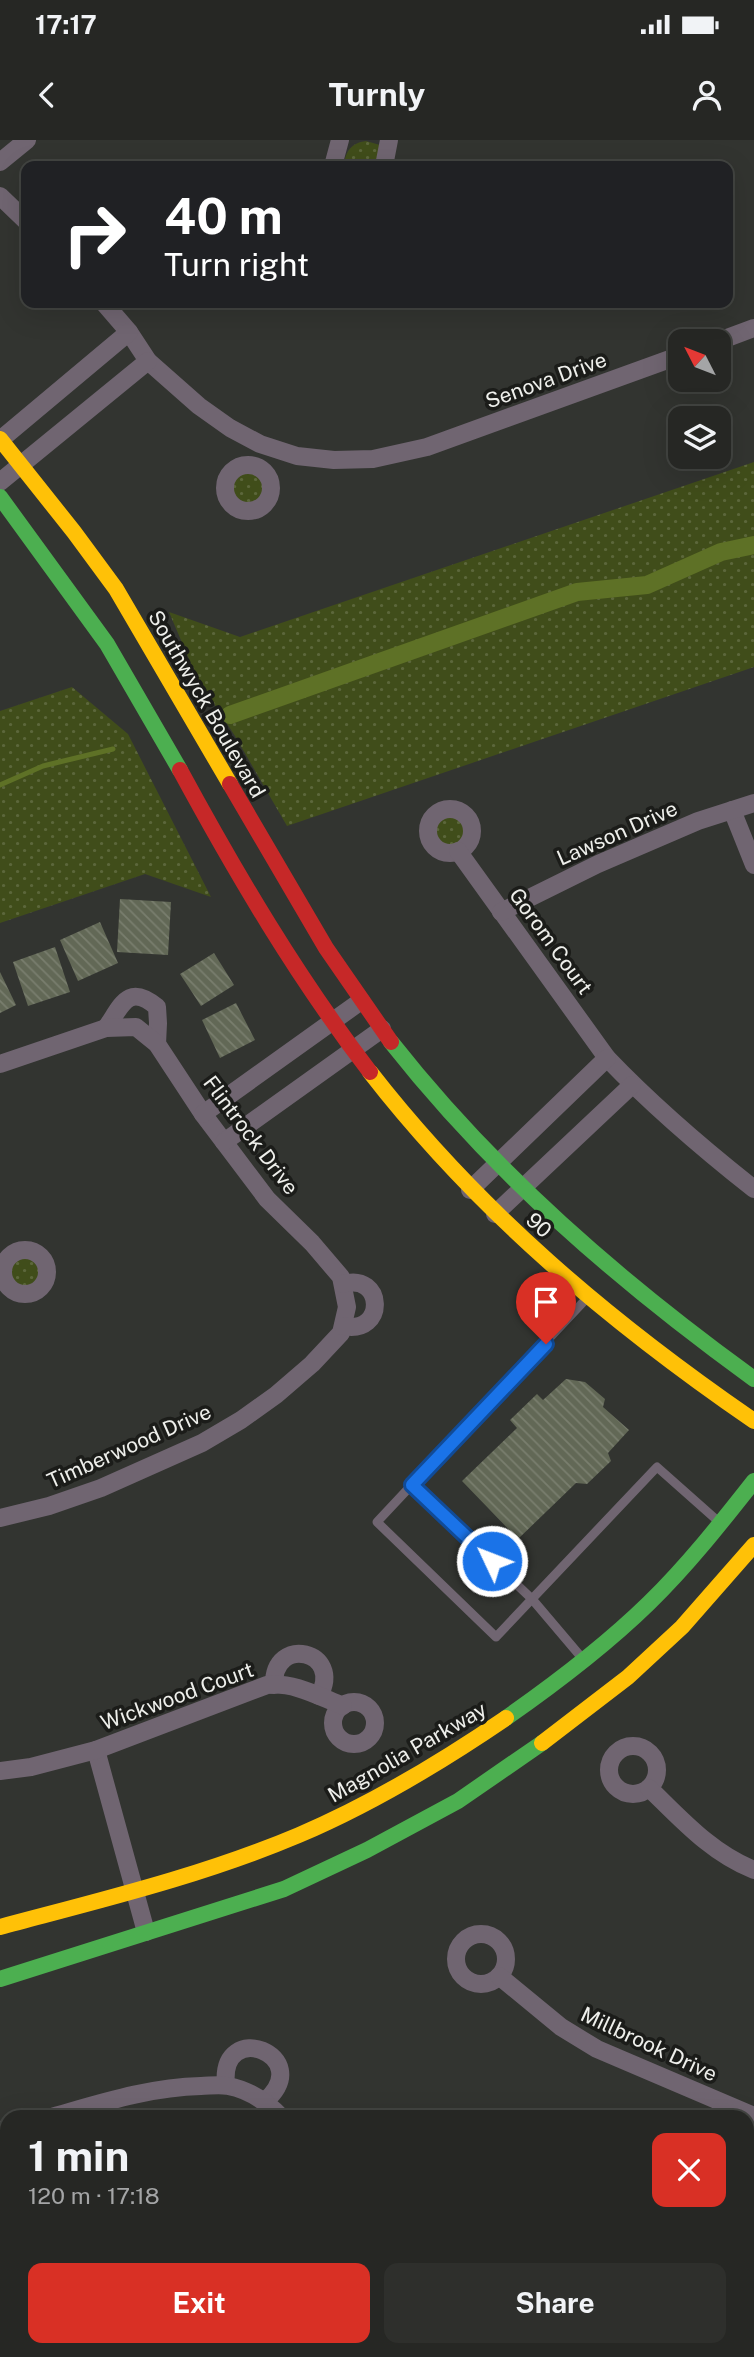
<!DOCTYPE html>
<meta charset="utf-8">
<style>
:root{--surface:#262724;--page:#2e2f2c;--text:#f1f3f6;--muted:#a4a5a6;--line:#424441;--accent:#d93025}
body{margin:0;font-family:"Public Sans",sans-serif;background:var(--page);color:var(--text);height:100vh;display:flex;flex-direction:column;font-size:26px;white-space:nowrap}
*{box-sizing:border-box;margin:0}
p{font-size:23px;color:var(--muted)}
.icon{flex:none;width:38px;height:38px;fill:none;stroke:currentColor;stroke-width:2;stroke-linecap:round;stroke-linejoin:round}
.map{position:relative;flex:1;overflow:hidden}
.side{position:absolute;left:0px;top:1970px;width:754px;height:247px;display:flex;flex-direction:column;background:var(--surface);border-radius:21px 21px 0 0;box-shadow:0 7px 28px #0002,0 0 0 2px var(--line)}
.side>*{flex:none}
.guide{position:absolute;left:21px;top:21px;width:712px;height:147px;border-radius:14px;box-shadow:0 7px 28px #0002,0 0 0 2px var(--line);background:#202124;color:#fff;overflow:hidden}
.needle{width:46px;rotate:312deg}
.fabs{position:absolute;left:668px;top:189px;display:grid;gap:14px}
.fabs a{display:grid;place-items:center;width:63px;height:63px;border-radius:14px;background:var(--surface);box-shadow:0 7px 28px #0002,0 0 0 2px var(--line);font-size:35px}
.pin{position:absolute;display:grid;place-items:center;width:60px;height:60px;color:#fff;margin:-72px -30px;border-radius:50% 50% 50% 0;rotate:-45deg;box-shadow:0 0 7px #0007}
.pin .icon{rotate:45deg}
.me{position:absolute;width:77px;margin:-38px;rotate:313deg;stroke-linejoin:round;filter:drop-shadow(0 0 5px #0008)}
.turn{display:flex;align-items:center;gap:24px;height:147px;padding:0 28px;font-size:32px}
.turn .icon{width:91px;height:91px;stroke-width:2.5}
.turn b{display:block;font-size:49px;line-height:60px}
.round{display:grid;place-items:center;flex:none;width:74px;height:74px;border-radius:14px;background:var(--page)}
.summary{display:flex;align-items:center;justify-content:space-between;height:119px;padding:0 28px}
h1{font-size:42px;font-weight:700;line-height:52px}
.cta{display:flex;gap:14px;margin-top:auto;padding:14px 28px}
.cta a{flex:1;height:80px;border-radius:14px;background:var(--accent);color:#fff;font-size:28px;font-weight:700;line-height:80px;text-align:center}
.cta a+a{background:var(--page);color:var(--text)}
.status{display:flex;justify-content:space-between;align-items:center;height:49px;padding:0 35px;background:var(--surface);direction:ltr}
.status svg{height:19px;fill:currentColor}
header{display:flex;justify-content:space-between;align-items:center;height:91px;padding:0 28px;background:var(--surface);font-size:32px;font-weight:700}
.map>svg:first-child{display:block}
.grass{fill:url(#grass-dots)}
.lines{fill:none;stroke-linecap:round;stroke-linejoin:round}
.stream{stroke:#5e7126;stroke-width:5}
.canal{stroke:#5e7126;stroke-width:18}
.building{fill:url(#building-back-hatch)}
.lane{stroke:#706571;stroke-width:9}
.street{stroke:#706571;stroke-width:18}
.fast{stroke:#4caf50;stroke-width:16}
.slow{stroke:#ffc107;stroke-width:16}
.jam{stroke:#c62828;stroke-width:16}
.route-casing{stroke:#114b97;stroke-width:18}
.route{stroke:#1a73e8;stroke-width:12}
.labels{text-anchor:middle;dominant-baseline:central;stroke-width:7;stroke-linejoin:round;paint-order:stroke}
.street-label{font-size:21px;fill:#eeefeb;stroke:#1b1c19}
</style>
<div class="status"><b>17:17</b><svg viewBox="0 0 49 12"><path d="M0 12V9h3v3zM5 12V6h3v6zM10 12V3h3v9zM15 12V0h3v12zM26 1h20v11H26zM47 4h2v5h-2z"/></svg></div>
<header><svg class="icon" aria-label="back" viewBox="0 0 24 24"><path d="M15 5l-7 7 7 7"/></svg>Turnly<svg class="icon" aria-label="person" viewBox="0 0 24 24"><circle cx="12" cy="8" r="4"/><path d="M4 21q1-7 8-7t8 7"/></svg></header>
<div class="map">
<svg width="754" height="2217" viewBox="0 0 754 2217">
<defs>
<pattern id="grass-dots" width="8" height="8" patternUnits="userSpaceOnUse" patternTransform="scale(1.75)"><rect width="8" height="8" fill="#404d1a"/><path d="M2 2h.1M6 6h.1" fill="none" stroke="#5c673b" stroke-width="1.8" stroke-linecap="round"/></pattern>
<pattern id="building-back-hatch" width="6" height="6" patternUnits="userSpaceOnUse" patternTransform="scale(1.75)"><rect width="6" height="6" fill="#626856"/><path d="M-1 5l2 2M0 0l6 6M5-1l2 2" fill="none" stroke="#797e6e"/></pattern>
</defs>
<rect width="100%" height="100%" fill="#323430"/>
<!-- grass -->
<g class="grass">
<path d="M366,1l14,4 7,21 -24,-2 -19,2c1,-14 7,-23 22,-25z"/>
<polygon points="754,322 754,527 287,686 235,596 197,538 169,472 240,497"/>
<circle cx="248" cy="348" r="22"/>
<polygon points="72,547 128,594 211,757 145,734 0,783 0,571"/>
<circle cx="456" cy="695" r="22"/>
<circle cx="28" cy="1131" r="22"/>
</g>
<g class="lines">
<!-- stream -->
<polyline class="stream" points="0,645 43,626 113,609"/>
<!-- canal -->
<polyline class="canal" points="230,575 577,452 647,445 721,412 754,405"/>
</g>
<!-- building -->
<g class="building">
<polygon points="120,759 171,762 168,815 117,812"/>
<polygon points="100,782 118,823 78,841 60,800"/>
<polygon points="55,807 70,852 28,866 13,822"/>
<polygon points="214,813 234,845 201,866 180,834"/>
<polygon points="0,832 16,865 0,873"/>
<polygon points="236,863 255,900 220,918 202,880"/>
<polygon points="566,1239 585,1242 605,1259 603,1267 629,1290 608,1313 611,1321 587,1344 576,1343 518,1399 462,1341 517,1288 510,1280 537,1254 543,1260"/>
</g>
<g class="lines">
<!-- lane -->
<g class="lane">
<polyline points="587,1158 377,1382 496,1497 657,1327 719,1382"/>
<polyline points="412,1345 532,1459 582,1518"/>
</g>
<!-- street -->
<g class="street">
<polyline points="0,22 27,0"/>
<polyline points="333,26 340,0"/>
<polyline points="384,26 389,0"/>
<polyline points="0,56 26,81"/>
<polyline points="104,163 129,192 148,221 199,266 230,288 260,304 297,316 334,320 373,319 427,307 681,215"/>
<polyline points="719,201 754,188"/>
<polyline points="0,300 129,192"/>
<circle cx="248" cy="348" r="23"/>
<polyline points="0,342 148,221"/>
<circle cx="450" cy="691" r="22"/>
<polyline points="732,670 754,725"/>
<path d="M458,711l149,207c45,47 95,90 147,131"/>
<polyline points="501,772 598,724 698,681 754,663"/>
<path d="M106,888c16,-23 22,-45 51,-21l1,16 -1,21"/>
<polyline points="0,924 106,888 136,887 157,904 203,974 267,1059 312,1103 341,1137 347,1167 341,1193 312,1224 276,1255 241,1280 202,1303 101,1348 49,1366 0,1378"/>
<polyline points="203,974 361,861"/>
<polyline points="224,1002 382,889"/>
<polyline points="470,1050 607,918"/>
<polyline points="495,1074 632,945"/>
<circle cx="25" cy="1132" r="22"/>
<path d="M343,1144c41,-12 44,51 0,42"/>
<path d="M274,1545c-1,-51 70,-34 45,11"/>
<circle cx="354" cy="1583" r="21"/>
<circle cx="633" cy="1630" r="24"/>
<polyline points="96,1610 146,1792"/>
<path d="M0,1631l31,-4 65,-17 171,-65c27,-3 51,11 76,21"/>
<path d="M649,1648c32,31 62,65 105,82"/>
<circle cx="481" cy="1819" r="25"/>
<polyline points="499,1836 561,1887 597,1909 754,1976"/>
<path d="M226,1945c-7,-68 91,-29 39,16"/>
<path d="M48,1978c50,-14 101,-31 153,-32 8,0 18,-2 27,0 22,4 39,16 54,32"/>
<polyline points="0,1990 7,1989"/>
<polyline points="747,2185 754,2172"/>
<polyline points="701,2210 714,2217"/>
<polyline points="80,2217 86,2210"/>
<polyline points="731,2217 734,2210"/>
</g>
<!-- fast -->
<g class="fast">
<polyline points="0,357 107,504 180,630"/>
<path d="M391,902c104,132 228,239 363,337"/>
<path d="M506,1578c50,-35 99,-72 143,-115 38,-37 72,-80 105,-122"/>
<polyline points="0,1839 284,1749 367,1710 458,1661 542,1603"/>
</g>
<!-- slow -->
<g class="slow">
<polyline points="0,299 74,392 116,449 230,644"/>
<path d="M370,932c108,139 240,250 384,349"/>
<polyline points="542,1603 628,1537 682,1487 754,1405"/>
<path d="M0,1787c101,-27 202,-51 299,-92 73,-31 141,-72 207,-117"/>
</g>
<!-- jam -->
<g class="jam">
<path d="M180,630c57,105 117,207 190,302"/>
<polyline points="230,644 326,808 391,902"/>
</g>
</g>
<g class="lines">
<defs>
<polyline id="route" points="492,1421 412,1345 546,1204"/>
</defs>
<!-- route casing -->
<use href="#route" class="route-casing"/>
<!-- route -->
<use href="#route" class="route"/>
</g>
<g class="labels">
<!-- street labels -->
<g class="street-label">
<text transform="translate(546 240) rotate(-20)">Senova Drive</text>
<text transform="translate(207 564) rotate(60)">Southwyck Boulevard</text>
<text transform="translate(617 693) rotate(-24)">Lawson Drive</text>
<text transform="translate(551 801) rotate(54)">Gorom Court</text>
<text transform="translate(251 995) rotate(53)">Flintrock Drive</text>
<text transform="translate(539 1085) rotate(42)">90</text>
<text transform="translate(129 1306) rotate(-24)">Timberwood Drive</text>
<text transform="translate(177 1556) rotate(-20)">Wickwood Court</text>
<text transform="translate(407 1612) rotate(-30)">Magnolia Parkway</text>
<text transform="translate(649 1904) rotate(25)">Millbrook Drive</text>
</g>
</g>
</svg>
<div class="fabs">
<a><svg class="needle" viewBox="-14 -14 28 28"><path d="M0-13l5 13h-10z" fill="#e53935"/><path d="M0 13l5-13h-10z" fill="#a4a5a6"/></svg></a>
<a><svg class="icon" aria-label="layers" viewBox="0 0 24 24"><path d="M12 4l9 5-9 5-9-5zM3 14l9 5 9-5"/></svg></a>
</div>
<div class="pin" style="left:546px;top:1204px;background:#d93025"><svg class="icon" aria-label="arrive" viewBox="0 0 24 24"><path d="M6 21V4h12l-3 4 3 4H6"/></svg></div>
<svg class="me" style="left:492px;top:1421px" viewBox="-20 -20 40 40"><circle r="17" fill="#1a73e8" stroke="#fff" stroke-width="3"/><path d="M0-11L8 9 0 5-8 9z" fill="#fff"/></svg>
<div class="guide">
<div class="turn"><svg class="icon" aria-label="right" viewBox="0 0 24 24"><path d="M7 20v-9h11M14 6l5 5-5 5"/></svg><div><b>40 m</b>Turn right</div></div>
</div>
<section class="side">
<div class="summary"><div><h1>1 min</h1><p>120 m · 17:18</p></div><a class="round" style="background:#d93025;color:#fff"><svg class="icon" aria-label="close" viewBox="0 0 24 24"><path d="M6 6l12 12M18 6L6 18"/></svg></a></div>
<div class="cta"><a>Exit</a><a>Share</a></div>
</section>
</div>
